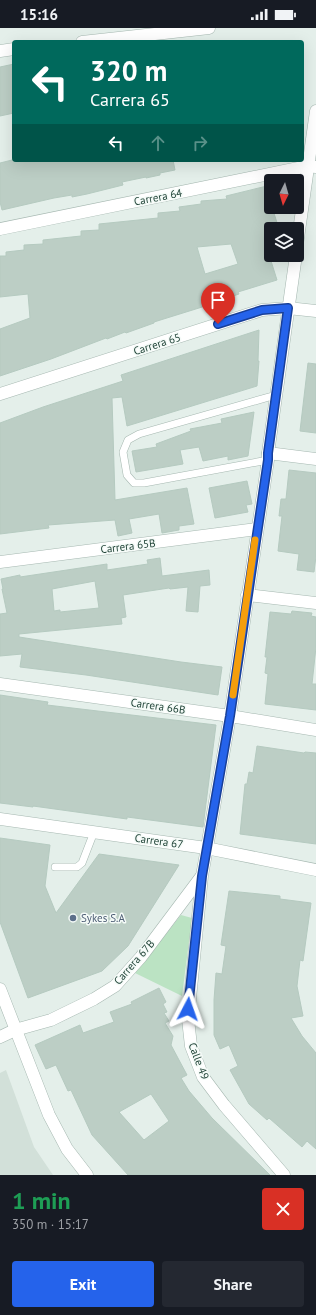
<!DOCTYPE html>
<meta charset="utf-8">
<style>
:root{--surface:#171b24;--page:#242831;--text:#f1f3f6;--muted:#9ea1a6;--accent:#2563eb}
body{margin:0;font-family:"PT Sans",sans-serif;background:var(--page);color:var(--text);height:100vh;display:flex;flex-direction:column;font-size:15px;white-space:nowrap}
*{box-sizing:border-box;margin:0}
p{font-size:13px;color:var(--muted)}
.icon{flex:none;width:22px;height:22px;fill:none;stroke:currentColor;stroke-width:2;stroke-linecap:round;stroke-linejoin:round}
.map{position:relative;height:1147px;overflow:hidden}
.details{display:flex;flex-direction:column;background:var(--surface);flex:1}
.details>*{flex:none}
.banner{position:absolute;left:12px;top:12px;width:292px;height:122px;border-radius:4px;box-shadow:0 4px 16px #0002;background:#00695c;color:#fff;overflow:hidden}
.needle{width:26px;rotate:185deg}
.controls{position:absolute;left:264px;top:146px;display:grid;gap:8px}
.controls a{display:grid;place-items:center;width:40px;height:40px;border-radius:4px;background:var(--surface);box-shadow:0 4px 16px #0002;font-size:20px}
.pin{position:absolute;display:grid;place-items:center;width:34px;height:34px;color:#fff;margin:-41px -17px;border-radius:50% 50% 50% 0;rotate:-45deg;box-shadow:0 0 4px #0007}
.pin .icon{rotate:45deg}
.me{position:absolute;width:44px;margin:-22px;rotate:4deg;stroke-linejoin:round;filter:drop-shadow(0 0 3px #0008)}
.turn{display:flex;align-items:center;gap:14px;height:84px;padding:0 12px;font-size:18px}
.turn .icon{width:52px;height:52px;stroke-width:2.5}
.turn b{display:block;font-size:28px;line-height:34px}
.lanes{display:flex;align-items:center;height:38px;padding:0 12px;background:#0003;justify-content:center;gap:20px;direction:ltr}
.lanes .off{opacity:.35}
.round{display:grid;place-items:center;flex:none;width:42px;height:42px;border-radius:4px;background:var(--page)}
.head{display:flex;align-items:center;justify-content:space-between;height:68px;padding:0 12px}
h1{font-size:24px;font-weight:800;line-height:30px;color:#1e9e55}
.button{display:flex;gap:8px;margin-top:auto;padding:8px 12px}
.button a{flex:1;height:46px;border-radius:4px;background:var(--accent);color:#fff;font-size:16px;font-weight:800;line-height:46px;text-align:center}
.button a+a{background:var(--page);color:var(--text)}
.status{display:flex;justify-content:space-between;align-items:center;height:28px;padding:0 20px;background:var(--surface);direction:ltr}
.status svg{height:11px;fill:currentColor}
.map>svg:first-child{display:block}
.built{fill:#d2e0d9}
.green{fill:#bbe3c3}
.building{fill:#bccec5;stroke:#b5cac0;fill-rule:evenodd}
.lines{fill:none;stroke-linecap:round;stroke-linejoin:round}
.lane-casing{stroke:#a6b8b1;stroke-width:8}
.street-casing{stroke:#a6b8b1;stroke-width:13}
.lane{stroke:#fff;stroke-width:7}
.street{stroke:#fff;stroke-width:12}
.route-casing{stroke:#184099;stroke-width:10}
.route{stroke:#2563eb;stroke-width:7}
.slow{stroke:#f59e0b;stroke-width:7}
.service-dot{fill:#5c6f8a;stroke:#f5fbf8;stroke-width:1.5}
.labels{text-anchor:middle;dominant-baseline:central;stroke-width:3;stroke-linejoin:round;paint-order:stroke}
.street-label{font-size:11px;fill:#214438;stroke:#f5fbf8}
.service-label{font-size:11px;fill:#4e5e75;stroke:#f5fbf8;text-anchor:start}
</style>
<div class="status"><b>15:16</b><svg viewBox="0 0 49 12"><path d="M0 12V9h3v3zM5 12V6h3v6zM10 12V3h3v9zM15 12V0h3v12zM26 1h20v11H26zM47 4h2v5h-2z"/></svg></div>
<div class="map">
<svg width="316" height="1147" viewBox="0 0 316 1147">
<rect width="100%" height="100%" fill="#e4efea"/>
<!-- built -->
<polygon class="built" points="6,1042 34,1119 53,1147 0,1147 0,1045"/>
<!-- green -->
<polygon class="green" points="181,887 192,890 182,968 135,945"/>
<!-- building -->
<g class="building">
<polygon points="14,36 14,85 0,88 0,39"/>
<polygon points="12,132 173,132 175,142 160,145 160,147 146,150 146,149 122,154 123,157 87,166 72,169 72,167 54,170 2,182 0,174 0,135"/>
<path d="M271,157v22h1l7,22h-8v32l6,19 -39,12 1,2 -24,8v1l-61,19v1l-28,10 -1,-1 -18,7 -1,-1 -55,21 -51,17v-47l30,-11 -2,-24 -28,3v-41h6v-4l18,-2v-5l19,-1v-4l38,-4v-5l18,-1v-6l59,-6v-5l22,-2 -1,-4 22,-3v-3l26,-2 -1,-3zM231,216l7,20 -33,10 -8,-27z"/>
<polygon points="259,302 258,333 259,333 257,358 127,398 122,369 112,370 115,472 187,460 194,496 179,498 179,502 162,505 159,486 129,491 132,505 118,508 115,492 48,497 49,500 0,506 0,395 43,379 123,353 121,347"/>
<polygon points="308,335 316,336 316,405 300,403"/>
<polygon points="254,384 248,428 228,432 228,428 203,433 199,419 180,422 183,436 136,444 132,423 157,419 156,416 191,403 190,401 222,395 221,391"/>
<polygon points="289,442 316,445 316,528 314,544 297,542 299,526 278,523 282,488 279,488 281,471 286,471"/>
<polygon points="247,453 252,476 246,477 248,484 215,490 209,460"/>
<path d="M160,530l2,18 47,-6 1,15 -10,1 -2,26 -12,-1 2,-24 -18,2 -1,-1 -46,7 3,22 -5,1 1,6 -103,10v3l162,25 41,5 -4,28 -132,-20 -66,-8 2,-13 -22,2v-42l7,-1 -5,-24h1l-2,-10 19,-4v2l87,-13v6l41,-6 -1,-4zM95,553l4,27 -39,4v-2l-6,1 -2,-22z"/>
<polygon points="292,583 312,585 311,588 316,589 316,619 312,656 316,656 316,682 265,676 268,646 265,645 267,629 265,629 270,584 291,586"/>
<polygon points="0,667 48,674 47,677 216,697 203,799 127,789 127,791 33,778 33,779 0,775"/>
<polygon points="257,718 304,725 305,724 316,725 316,816 240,806 245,756 247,756 249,744 253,745"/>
<polygon points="0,810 50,817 45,858 56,885 99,826 179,837 128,918 102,943 28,970 0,894"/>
<polygon points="229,863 280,868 280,871 311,875 303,933 300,932 297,958 303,988 291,990 302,1008 316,1025 316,1121 307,1113 302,1119 269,1090 267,1092 249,1076 230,1042 238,1038 229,1017 220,1021 214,1007 214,972 216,945 222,946 226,918 221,917"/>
<path d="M159,960l7,14 -3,2 4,8 -3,1 5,8 -4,2 8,13 -2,9 16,30 -6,3 8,13 23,27 58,57h-142l-36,-40 -21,-45 -3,1 -12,-26 -10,4 -11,-24 45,-20 3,8 31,-11 -4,-10 22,-8 -1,-2zM151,1066l18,27 -25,19 -25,-28z"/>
</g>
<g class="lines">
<defs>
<g id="lane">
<polyline points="268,432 144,455 134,455 127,447 123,424 128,412 139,406 276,367"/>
<polyline points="55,839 77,839 82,835 94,804"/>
</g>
<g id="street">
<polyline points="82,14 209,0"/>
<polyline points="0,23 14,21"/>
<polyline points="0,201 308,138 316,139"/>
<polyline points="297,217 316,83"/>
<polyline points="0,366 262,282 288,280 316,283"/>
<polyline points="268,425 316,431"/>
<polyline points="0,534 257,501"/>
<polyline points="247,567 316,575"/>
<polyline points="0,656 230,688 316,702"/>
<polyline points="0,791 206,820 316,842"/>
<polyline points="0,961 49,1087 67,1121 87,1147"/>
<polyline points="0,1009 15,1002 51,992 94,971 115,958 141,929 201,849"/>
<polyline points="284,1147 224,1077 203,1049 191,1018 188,991 202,848 230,688 268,432 268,425 296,227"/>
</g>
</defs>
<!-- lane casing -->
<use href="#lane" class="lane-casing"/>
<!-- street casing -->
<use href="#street" class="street-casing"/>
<!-- lane -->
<use href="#lane" class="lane"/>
<!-- street -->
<use href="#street" class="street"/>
</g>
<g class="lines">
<defs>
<polyline id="route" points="188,981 202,848 230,688 268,432 268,425 288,280 262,282 218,296"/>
</defs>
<!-- route casing -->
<use href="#route" class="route-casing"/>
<!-- route -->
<use href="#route" class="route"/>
<!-- slow -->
<polyline class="slow" points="233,667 255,512"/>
</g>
<!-- markers -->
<circle class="service-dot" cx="73" cy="890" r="4"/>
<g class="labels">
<!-- street labels -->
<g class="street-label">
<text transform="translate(158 169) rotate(-11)">Carrera 64</text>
<text transform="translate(157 316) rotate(-18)">Carrera 65</text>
<text transform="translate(128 518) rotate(-7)">Carrera 65B</text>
<text transform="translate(158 678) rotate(8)">Carrera 66B</text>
<text transform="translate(159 813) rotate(8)">Carrera 67</text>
<text transform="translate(134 934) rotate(-49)">Carrera 67B</text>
<text transform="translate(199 1033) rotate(69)">Calle 49</text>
</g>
<!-- service labels -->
<g class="service-label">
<text x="81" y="890">Sykes S.A</text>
</g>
</g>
</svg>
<div class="controls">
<a><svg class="needle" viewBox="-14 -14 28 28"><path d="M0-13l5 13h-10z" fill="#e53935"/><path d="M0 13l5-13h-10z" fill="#9ea1a6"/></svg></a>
<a><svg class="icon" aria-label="layers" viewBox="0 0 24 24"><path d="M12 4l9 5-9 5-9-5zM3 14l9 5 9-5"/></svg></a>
</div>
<div class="pin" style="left:218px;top:296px;background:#d93025"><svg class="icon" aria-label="arrive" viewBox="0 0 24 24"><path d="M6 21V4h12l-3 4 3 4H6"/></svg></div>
<svg class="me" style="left:188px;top:981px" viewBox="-20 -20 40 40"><path d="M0-17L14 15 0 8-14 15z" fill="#2563eb" stroke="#fff" stroke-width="4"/></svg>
<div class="banner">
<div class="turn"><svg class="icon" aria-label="left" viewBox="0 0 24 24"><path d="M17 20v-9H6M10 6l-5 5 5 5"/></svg><div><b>320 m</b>Carrera 65</div></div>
<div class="lanes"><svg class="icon" aria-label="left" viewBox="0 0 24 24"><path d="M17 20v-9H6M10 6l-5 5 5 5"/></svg><svg class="icon off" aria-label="ahead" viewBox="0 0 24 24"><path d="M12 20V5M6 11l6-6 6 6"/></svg><svg class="icon off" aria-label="right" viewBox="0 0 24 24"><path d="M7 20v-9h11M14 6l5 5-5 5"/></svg></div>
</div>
</div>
<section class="details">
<div class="head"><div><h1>1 min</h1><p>350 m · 15:17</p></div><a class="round" style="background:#d93025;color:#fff"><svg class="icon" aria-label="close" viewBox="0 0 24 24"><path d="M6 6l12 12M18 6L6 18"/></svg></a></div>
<div class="button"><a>Exit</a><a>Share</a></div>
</section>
